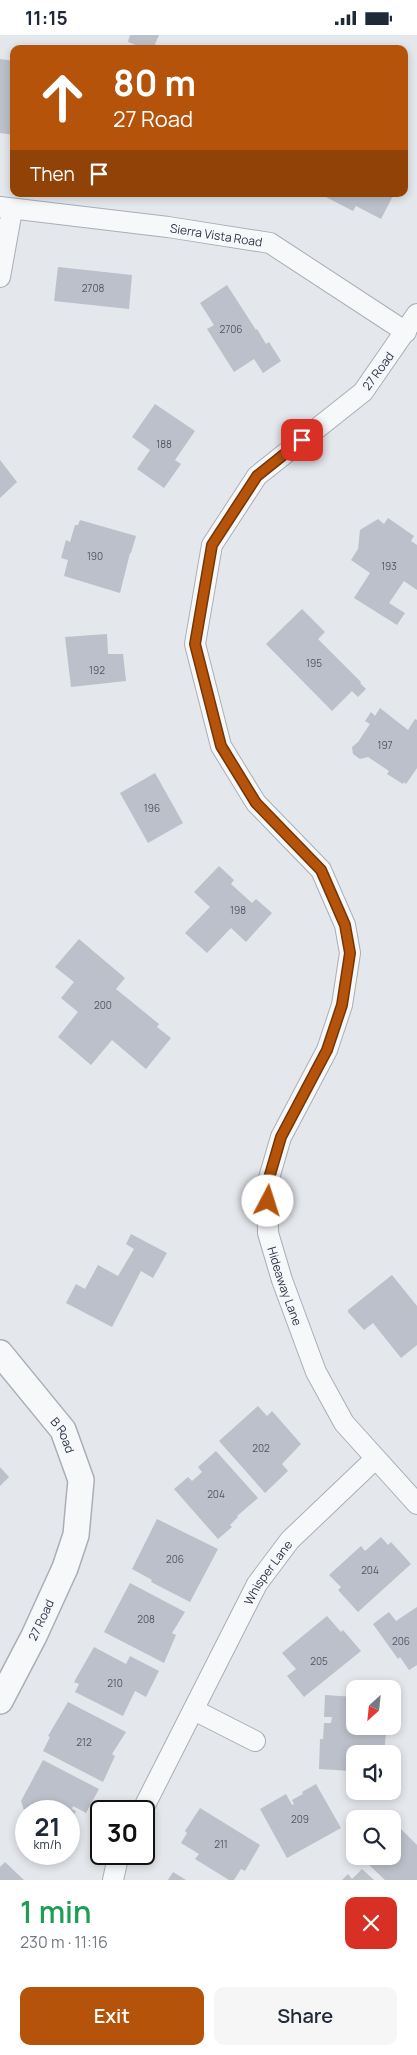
<!DOCTYPE html>
<meta charset="utf-8">
<style>
:root{--surface:#fff;--page:#f6f6f7;--text:#1f2937;--muted:#747a83;--accent:#b45309}
body{margin:0;font-family:Manrope,sans-serif;background:var(--page);color:var(--text);height:100vh;display:flex;flex-direction:column;font-size:19px;white-space:nowrap}
*{box-sizing:border-box;margin:0}
p{font-size:16px;color:var(--muted)}
.icon{flex:none;width:28px;height:28px;fill:none;stroke:currentColor;stroke-width:2;stroke-linecap:round;stroke-linejoin:round}
.map{position:relative;height:1845px;overflow:hidden}
.details{display:flex;flex-direction:column;background:var(--surface);flex:1}
.details>*{flex:none}
.banner{position:absolute;left:10px;top:10px;width:398px;height:152px;border-radius:10px;box-shadow:0 2px 8px #0003;background:#b45309;color:#fff;overflow:hidden}
.needle{width:32px;rotate:207deg}
.controls{position:absolute;left:346px;top:1645px;display:grid;gap:10px}
.controls a{display:grid;place-items:center;width:55px;height:55px;border-radius:10px;background:var(--surface);box-shadow:0 2px 8px #0003;font-size:25px}
.speed{position:absolute;left:15px;top:1765px;display:flex;gap:10px;font-size:25px;font-weight:700;text-align:center}
.speed>*{display:grid;place-content:center;width:65px;height:65px;border-radius:50%;background:var(--surface);box-shadow:0 2px 8px #0003;line-height:1}
.speed small{font-size:12px;font-weight:400}
.speed .limit{border:2px solid #111;border-radius:8px;background:#fff;color:#111}
.pin{position:absolute;display:grid;place-items:center;width:42px;height:42px;color:#fff;margin:-21px;border-radius:10px;box-shadow:0 2px 8px #0006}
.me{position:absolute;width:55px;margin:-28px;rotate:5deg;stroke-linejoin:round;filter:drop-shadow(0 0 4px #0008)}
.turn{display:flex;align-items:center;gap:18px;height:105px;padding:0 20px;font-size:22px}
.turn .icon{width:65px;height:65px;stroke-width:2.5}
.turn b{display:block;font-size:35px;line-height:42px}
.then{display:flex;align-items:center;height:48px;padding:0 20px;background:#0003;gap:10px;font-size:19px}
.round{display:grid;place-items:center;flex:none;width:52px;height:52px;border-radius:10px;background:var(--page)}
.overview{display:flex;align-items:center;justify-content:space-between;height:85px;padding:0 20px}
h1{font-size:30px;font-weight:600;line-height:38px;color:#1e9e55}
.primary-button{display:flex;gap:10px;margin-top:auto;padding:10px 20px}
.primary-button a{flex:1;height:58px;border-radius:10px;background:var(--accent);color:#fff;font-size:20px;font-weight:600;line-height:58px;text-align:center}
.primary-button a+a{background:var(--page);color:var(--text)}
.status{display:flex;justify-content:space-between;align-items:center;height:35px;padding:0 25px;background:var(--surface);direction:ltr}
.status svg{height:14px;fill:currentColor}
.map>svg:first-child{display:block}
.building{fill:#bbc0ca}
.lines{fill:none;stroke-linecap:round;stroke-linejoin:round}
.minor-casing{stroke:#a9aeb7;stroke-width:22}
.tertiary-casing{stroke:#a9aeb7;stroke-width:28}
.minor{stroke:#f7f8fa;stroke-width:20}
.tertiary{stroke:#f7f8fa;stroke-width:25}
.route-casing{stroke:#753606;stroke-width:12}
.route{stroke:#b45309;stroke-width:9}
.labels{text-anchor:middle;dominant-baseline:central;stroke-width:4;stroke-linejoin:round;paint-order:stroke}
.number-label{font-size:10px;fill:#4f5766}
.street-label{font-size:12px;fill:#2b3445;stroke:#f4f6f9}
</style>
<div class="status"><b>11:15</b><svg viewBox="0 0 49 12"><path d="M0 12V9h3v3zM5 12V6h3v6zM10 12V3h3v9zM15 12V0h3v12zM26 1h20v11H26zM47 4h2v5h-2z"/></svg></div>
<div class="map">
<svg width="417" height="1845" viewBox="0 0 417 1845">
<rect width="100%" height="100%" fill="#e4e7ec"/>
<!-- building -->
<g class="building">
<polygon points="130,0 159,0 153,14 146,14 128,7"/>
<polygon points="0,24 14,26 14,100 0,98"/>
<polygon points="320,159 394,159 381,184 356,171 353,176"/>
<polygon points="58,232 132,240 129,274 54,266"/>
<polygon points="227,250 256,295 257,294 266,309 269,307 281,326 263,338 254,324 234,337 207,294 214,290 200,268"/>
<polygon points="155,369 195,396 175,425 181,429 164,453 137,434 150,415 132,402"/>
<polygon points="0,425 17,447 0,463"/>
<polygon points="388,483 414,501 411,506 417,510 417,555 404,546 389,568 405,578 397,590 354,563 370,538 351,525 358,514 360,495 378,484 384,489"/>
<polygon points="80,485 136,501 131,518 130,518 120,558 64,541 68,525 61,523 66,505 70,507 75,490 78,490"/>
<polygon points="302,574 325,597 318,604 361,647 360,648 366,654 358,662 352,656 332,676 266,609"/>
<polygon points="107,599 108,619 123,619 126,646 71,652 65,602"/>
<polygon points="380,673 408,695 415,684 417,685 417,733 406,749 404,747 403,749 387,739 389,736 368,722 360,724 353,719 352,712 358,707 370,689 365,686 371,677 375,681"/>
<polygon points="155,738 183,788 148,808 120,758"/>
<polygon points="219,831 234,845 231,849 252,868 256,864 272,878 246,907 231,893 207,918 185,898 210,872 194,857"/>
<polygon points="79,904 125,943 116,954 159,989 157,992 171,1003 146,1034 112,1005 91,1030 58,1002 78,977 61,963 74,947 55,932"/>
<polygon points="131,1199 167,1218 153,1243 141,1236 112,1292 66,1268 76,1249 85,1254 98,1230 118,1241 134,1214 126,1209"/>
<polygon points="392,1240 417,1271 417,1310 401,1323 373,1288 364,1295 348,1277 348,1275"/>
<polygon points="258,1371 267,1381 272,1376 301,1409 282,1429 288,1436 265,1458 219,1406"/>
<polygon points="216,1416 258,1463 237,1481 238,1482 230,1490 232,1492 218,1504 174,1454 188,1442 192,1446 202,1437 198,1432"/>
<polygon points="0,1432 9,1442 0,1451"/>
<polygon points="157,1484 218,1514 190,1567 151,1547 152,1545 132,1534"/>
<polygon points="381,1502 388,1510 391,1507 411,1529 358,1577 338,1555 341,1552 329,1540 361,1511 365,1516"/>
<polygon points="130,1548 185,1577 172,1598 176,1600 164,1628 104,1597"/>
<polygon points="417,1572 417,1630 409,1635 400,1622 398,1624 373,1589 389,1577 396,1586"/>
<polygon points="327,1581 341,1597 343,1595 361,1616 304,1662 287,1641 296,1634 282,1618"/>
<polygon points="94,1612 126,1629 130,1621 159,1636 146,1662 135,1656 123,1681 75,1657 79,1649 74,1647"/>
<polygon points="325,1660 355,1662 355,1691 383,1691 383,1697 386,1698 384,1719 355,1719 355,1726 352,1725 351,1736 319,1734 320,1704 323,1704 324,1688 331,1688 332,1682 324,1682"/>
<polygon points="68,1667 126,1697 112,1719 115,1721 103,1747 43,1716 50,1702 48,1701"/>
<polygon points="43,1725 99,1754 86,1778 73,1771 72,1774 76,1776 69,1790 69,1776 26,1776 26,1781 21,1766"/>
<polygon points="316,1749 341,1793 287,1823 260,1774 286,1759 292,1770 294,1769 292,1765 303,1759 302,1757"/>
<polygon points="200,1773 260,1810 245,1836 241,1834 234,1845 229,1845 195,1824 199,1819 181,1808 187,1798 185,1796"/>
<polygon points="399,1792 417,1810 417,1845 385,1845 363,1824 366,1821 392,1821 392,1799"/>
<polygon points="5,1827 24,1845 0,1845 0,1832"/>
<polygon points="362,1834 374,1845 342,1845 348,1839 352,1844"/>
<polygon points="173,1837 186,1845 168,1845"/>
</g>
<g class="lines">
<defs>
<g id="minor">
<path id="s1" d="M0,172l168,20 102,16 136,89"/>
<polyline points="0,242 12,175"/>
<path id="s2" d="M417,279l-54,78 -106,84 -45,69 -17,99 26,102 35,57 65,67 24,55 5,28 -8,52 -15,45 -46,87 -14,48 1,48 14,47 34,92 28,51 73,81"/>
<polyline points="194,1675 255,1706"/>
<path id="s3" d="M142,1776l115,-227 33,-44 85,-81"/>
<polyline points="113,1845 117,1827 121,1819"/>
</g>
<g id="tertiary">
<path id="s4" d="M0,1318l63,77 18,50 -5,55 -11,33 -31,68 -34,65"/>
</g>
</defs>
<!-- minor casing -->
<use href="#minor" class="minor-casing"/>
<!-- tertiary casing -->
<use href="#tertiary" class="tertiary-casing"/>
<!-- minor -->
<use href="#minor" class="minor"/>
<!-- tertiary -->
<use href="#tertiary" class="tertiary"/>
</g>
<g class="lines">
<defs>
<polyline id="route" points="268,1166 267,1150 281,1102 327,1015 342,970 350,918 345,890 321,835 256,768 221,711 195,609 212,510 257,441 302,405"/>
</defs>
<!-- route casing -->
<use href="#route" class="route-casing"/>
<!-- route -->
<use href="#route" class="route"/>
</g>
<g class="labels">
<!-- number labels -->
<g class="number-label">
<text x="93" y="253">2708</text>
<text x="231" y="294">2706</text>
<text x="164" y="409">188</text>
<text x="95" y="521">190</text>
<text x="389" y="531">193</text>
<text x="314" y="628">195</text>
<text x="97" y="635">192</text>
<text x="385" y="710">197</text>
<text x="152" y="773">196</text>
<text x="238" y="875">198</text>
<text x="103" y="970">200</text>
<text x="261" y="1413">202</text>
<text x="216" y="1459">204</text>
<text x="175" y="1524">206</text>
<text x="370" y="1535">204</text>
<text x="146" y="1584">208</text>
<text x="401" y="1606">206</text>
<text x="319" y="1626">205</text>
<text x="115" y="1648">210</text>
<text x="84" y="1707">212</text>
<text x="300" y="1784">209</text>
<text x="221" y="1809">211</text>
</g>
<!-- street labels -->
<g class="street-label">
<text stroke="none"><textPath href="#s1" startOffset="218">Sierra Vista Road</textPath></text>
<text transform="translate(378 336) rotate(-54)">27 Road</text>
<text stroke="none"><textPath href="#s2" startOffset="1119">Hideaway Lane</textPath></text>
<text stroke="none"><textPath href="#s4" startOffset="104">B Road</textPath></text>
<text stroke="none"><textPath href="#s3" startOffset="270">Whisper Lane</textPath></text>
<text transform="translate(41 1585) rotate(-65)">27 Road</text>
</g>
</g>
</svg>
<div class="controls">
<a><svg class="needle" viewBox="-14 -14 28 28"><path d="M0-13l5 13h-10z" fill="#e53935"/><path d="M0 13l5-13h-10z" fill="#747a83"/></svg></a>
<a><svg class="icon" aria-label="sound" viewBox="0 0 24 24"><path d="M4 9h4l5-4v14l-5-4H4zM17 9q2 3 0 6"/></svg></a>
<a><svg class="icon" aria-label="search" viewBox="0 0 24 24"><circle cx="10" cy="10" r="6"/><path d="M15 15l6 6"/></svg></a>
</div>
<div class="speed"><div>21<small>km/h</small></div><div class="limit">30</div></div>
<div class="pin" style="left:302px;top:405px;background:#d93025"><svg class="icon" aria-label="arrive" viewBox="0 0 24 24"><path d="M6 21V4h12l-3 4 3 4H6"/></svg></div>
<svg class="me" style="left:268px;top:1166px" viewBox="-20 -20 40 40"><circle r="19" fill="#fff"/><path d="M0-13L10 11 0 6-10 11z" fill="#b45309"/></svg>
<div class="banner">
<div class="turn"><svg class="icon" aria-label="ahead" viewBox="0 0 24 24"><path d="M12 20V5M6 11l6-6 6 6"/></svg><div><b>80 m</b>27 Road</div></div>
<div class="then">Then<svg class="icon" aria-label="arrive" viewBox="0 0 24 24"><path d="M6 21V4h12l-3 4 3 4H6"/></svg></div>
</div>
</div>
<section class="details">
<div class="overview"><div><h1>1 min</h1><p>230 m · 11:16</p></div><a class="round" style="background:#d93025;color:#fff"><svg class="icon" aria-label="close" viewBox="0 0 24 24"><path d="M6 6l12 12M18 6L6 18"/></svg></a></div>
<div class="primary-button"><a>Exit</a><a>Share</a></div>
</section>
